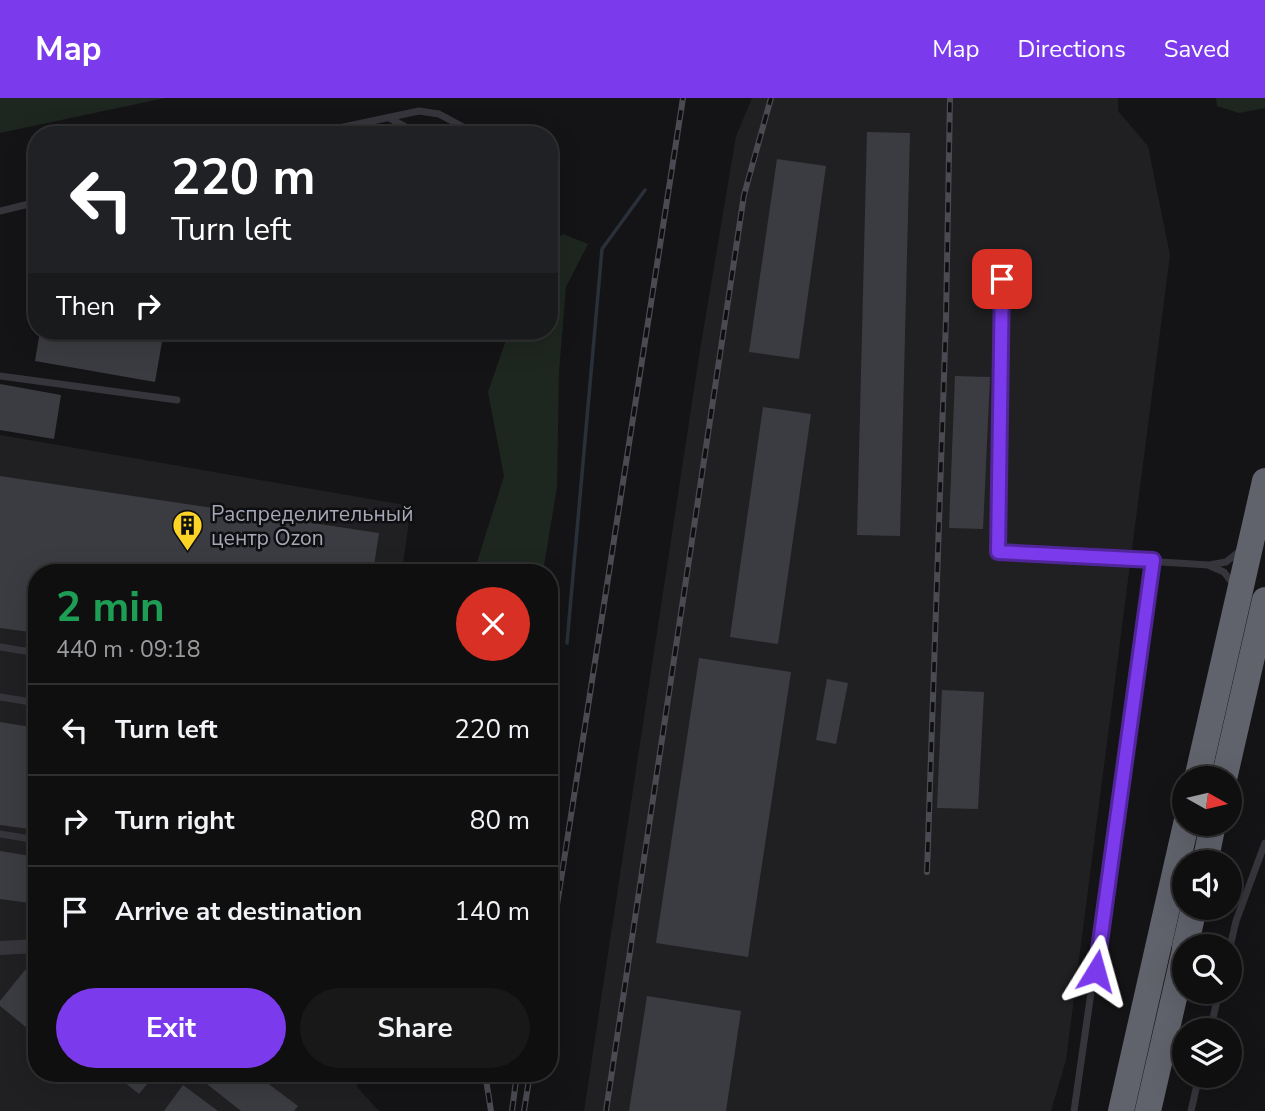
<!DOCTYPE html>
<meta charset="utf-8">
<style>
:root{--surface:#0f0f10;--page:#181819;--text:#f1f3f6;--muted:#9b9c9f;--line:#2f2f30;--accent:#7c3aed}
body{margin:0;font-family:"Nunito Sans",sans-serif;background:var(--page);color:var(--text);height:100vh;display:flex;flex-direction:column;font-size:26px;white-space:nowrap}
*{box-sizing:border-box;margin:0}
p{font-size:23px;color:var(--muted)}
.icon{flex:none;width:38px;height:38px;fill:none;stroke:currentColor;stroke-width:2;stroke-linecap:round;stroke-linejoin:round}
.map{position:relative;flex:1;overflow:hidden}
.details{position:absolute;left:28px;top:466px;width:530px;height:518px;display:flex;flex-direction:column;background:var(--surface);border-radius:28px;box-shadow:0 7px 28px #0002,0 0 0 2px var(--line)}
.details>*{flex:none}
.banner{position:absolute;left:28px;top:28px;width:530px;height:214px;border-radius:28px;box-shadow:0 7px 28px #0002,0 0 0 2px var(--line);background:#202124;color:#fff;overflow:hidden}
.needle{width:46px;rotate:98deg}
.fabs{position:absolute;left:1172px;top:668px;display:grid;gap:14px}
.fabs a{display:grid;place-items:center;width:70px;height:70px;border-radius:50%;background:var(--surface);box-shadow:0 7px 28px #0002,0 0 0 2px var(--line);font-size:35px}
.pin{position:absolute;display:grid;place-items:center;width:60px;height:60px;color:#fff;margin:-30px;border-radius:14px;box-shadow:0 4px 10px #0006}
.me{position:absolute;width:77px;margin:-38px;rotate:8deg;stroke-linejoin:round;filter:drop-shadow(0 0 5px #0008)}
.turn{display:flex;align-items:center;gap:24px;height:147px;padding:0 28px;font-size:32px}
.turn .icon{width:91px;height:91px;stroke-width:2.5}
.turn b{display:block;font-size:49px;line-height:60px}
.then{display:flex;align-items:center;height:66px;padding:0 28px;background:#0003;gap:14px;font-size:26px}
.round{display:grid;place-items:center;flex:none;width:74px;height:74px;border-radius:37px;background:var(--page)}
.overview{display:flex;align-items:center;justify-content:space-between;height:119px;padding:0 28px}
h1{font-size:42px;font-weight:700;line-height:52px;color:#1e9e55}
.action{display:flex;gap:14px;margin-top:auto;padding:14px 28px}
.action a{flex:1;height:80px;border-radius:42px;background:var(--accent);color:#fff;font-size:28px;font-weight:700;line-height:80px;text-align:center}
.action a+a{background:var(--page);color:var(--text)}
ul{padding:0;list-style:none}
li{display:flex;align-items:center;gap:21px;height:91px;padding:0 28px;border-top:2px solid var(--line)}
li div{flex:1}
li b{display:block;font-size:26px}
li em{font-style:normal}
header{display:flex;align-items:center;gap:42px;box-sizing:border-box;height:98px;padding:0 35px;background:var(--accent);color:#fff}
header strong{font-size:33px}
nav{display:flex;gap:38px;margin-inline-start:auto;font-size:24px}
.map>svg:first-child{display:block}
.built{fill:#202023}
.green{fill:#1e2620}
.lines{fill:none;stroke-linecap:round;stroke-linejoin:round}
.stream{stroke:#29303a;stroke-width:3.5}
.building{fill:#3b3c41}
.lane{stroke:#35353b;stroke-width:7}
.street{stroke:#35353b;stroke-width:14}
.highway{stroke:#60626c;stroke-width:26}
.rail-casing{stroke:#4a4a52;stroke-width:6}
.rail{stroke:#0f0f11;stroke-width:3.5;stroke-dasharray:10;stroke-linecap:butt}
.route-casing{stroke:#51269a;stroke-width:18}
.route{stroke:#7c3aed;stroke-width:12}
.labels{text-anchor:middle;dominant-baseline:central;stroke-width:5;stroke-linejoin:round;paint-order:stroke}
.poi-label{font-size:21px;fill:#a5a8b7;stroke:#0f0f11;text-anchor:start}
</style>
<header>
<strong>Map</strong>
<nav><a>Map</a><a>Directions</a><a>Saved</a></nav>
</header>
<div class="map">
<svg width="1265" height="1013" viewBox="0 0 1265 1013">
<rect width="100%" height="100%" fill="#141416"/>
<!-- built -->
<g class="built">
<polygon points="752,0 1118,0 1118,13 1148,48 1170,157 1066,962 1051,1013 584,1013 700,252 736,38"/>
<polygon points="0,337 411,408 402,474 37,474 37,975 359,975 357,989 379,1013 0,1013"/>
</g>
<!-- green -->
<g class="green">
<polygon points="0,0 165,0 0,35"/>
<polygon points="1216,0 1265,0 1265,10 1239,15 1217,8"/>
<polygon points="563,136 588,146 566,189 559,274 557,389 543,474 474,474 504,378 488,294 509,233 550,233 550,146"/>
</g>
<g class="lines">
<!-- stream -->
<polyline class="stream" points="567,545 602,151 645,92"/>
</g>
<!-- building -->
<g class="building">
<polygon points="867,34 910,35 900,438 857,437"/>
<polygon points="777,61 826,68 799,261 749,254"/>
<polygon points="40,233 135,233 163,238 155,284 35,263"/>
<polygon points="955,278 990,279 983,431 949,430"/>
<polygon points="0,286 61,297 54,341 0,332"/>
<polygon points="763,309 811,316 778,546 730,539"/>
<polygon points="0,378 379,435 373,474 37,474 37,535 0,530"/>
<polygon points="699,560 791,574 748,859 656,845"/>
<polygon points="827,581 848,585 836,646 816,642"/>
<polygon points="942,592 984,594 978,711 937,710"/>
<polygon points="0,624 37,630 37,732 0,727"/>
<polygon points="0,753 37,759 37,806 0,801"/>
<polygon points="25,872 37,881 37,938 0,908 0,903"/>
<polygon points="647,898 741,913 726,1013 629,1013"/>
<polygon points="113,975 156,975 139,996"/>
<polygon points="193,975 254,975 298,1008 294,1013 241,1013"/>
<polygon points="183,987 218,1013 164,1013"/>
</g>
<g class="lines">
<!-- lane -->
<g class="lane">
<polyline points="389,20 421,37"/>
<polyline points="306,37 419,13 439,16 478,37"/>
<polyline points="0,113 37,104"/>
<polyline points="1002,182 998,454 1209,467 1226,464 1241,452"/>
<polyline points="0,278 177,302"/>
<polyline points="1210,468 1224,474 1233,486"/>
<polyline points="0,549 37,555"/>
<polyline points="0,599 37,605"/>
<polyline points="0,736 37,742"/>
<polyline points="1230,849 1236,823 1265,745"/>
<polyline points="1210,933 1219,894"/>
<polyline points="1074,1013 1153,462"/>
<polyline points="1191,1013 1199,978"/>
</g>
<!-- street -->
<polyline class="street" points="0,850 37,848"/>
<!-- highway -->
<g class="highway">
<polyline points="1197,681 1265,383"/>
<polyline points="1224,681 1265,502"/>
<polyline points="1205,765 1213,726"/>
<polyline points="1185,849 1194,810"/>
<polyline points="1121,1013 1186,726"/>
<polyline points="1148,1013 1185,852"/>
</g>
<defs>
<g id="rail">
<polyline points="927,774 946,220 950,0"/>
<polyline points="550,852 683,0"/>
<polyline points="485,975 491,1013"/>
<polyline points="512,1013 517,975"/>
<polyline points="524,1013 530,975"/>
<polyline points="606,1013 744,97 771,0"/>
</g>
</defs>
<!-- rail casing -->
<use href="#rail" class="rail-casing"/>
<!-- rail -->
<use href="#rail" class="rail"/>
</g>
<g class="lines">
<defs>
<polyline id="route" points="1002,181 998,454 1153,462 1096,873"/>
</defs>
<!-- route casing -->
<use href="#route" class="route-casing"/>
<!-- route -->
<use href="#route" class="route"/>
</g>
<!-- icons -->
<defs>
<symbol id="building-pin" viewBox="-11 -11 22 30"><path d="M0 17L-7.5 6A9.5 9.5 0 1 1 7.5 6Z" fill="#fcd426" stroke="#0f0f11"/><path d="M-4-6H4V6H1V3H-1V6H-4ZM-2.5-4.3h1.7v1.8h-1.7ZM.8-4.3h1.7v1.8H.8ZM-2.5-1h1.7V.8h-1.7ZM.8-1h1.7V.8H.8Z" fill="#111"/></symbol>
</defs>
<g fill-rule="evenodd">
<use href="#building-pin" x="170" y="410" width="35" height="47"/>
</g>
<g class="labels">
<!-- poi labels -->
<g class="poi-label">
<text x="211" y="416">Распределительный<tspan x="211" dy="24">центр Ozon</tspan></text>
</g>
</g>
</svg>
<div class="fabs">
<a><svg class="needle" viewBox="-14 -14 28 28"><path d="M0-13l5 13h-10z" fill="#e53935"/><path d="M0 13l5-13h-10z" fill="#9b9c9f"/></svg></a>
<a><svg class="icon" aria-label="sound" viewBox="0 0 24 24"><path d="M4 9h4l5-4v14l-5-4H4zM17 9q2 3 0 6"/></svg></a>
<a><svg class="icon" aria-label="search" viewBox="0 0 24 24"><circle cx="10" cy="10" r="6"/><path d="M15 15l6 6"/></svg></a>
<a><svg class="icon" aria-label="layers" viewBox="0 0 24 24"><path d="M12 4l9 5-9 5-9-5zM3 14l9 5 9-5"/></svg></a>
</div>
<div class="pin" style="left:1002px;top:181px;background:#d93025"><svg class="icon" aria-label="arrive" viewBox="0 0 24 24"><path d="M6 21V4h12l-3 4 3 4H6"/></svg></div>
<svg class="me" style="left:1096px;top:873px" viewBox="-20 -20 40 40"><path d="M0-17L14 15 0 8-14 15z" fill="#7c3aed" stroke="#fff" stroke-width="4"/></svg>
<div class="banner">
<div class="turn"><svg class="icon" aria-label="left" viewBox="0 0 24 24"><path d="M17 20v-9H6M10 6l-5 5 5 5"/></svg><div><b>220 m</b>Turn left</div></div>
<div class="then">Then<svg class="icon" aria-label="right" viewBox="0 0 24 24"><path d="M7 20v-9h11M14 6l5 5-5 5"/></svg></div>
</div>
<section class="details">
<div class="overview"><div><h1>2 min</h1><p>440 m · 09:18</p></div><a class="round" style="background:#d93025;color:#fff"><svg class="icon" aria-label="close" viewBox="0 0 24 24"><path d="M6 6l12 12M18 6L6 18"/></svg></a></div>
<ul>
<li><svg class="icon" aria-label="left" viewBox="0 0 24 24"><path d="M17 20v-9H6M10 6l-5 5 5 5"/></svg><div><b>Turn left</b></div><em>220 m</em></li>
<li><svg class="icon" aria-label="right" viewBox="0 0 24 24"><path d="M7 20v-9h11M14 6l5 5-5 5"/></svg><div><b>Turn right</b></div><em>80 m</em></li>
<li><svg class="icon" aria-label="arrive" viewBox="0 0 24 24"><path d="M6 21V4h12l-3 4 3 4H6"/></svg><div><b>Arrive at destination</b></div><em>140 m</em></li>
</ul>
<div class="action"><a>Exit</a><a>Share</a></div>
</section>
</div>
